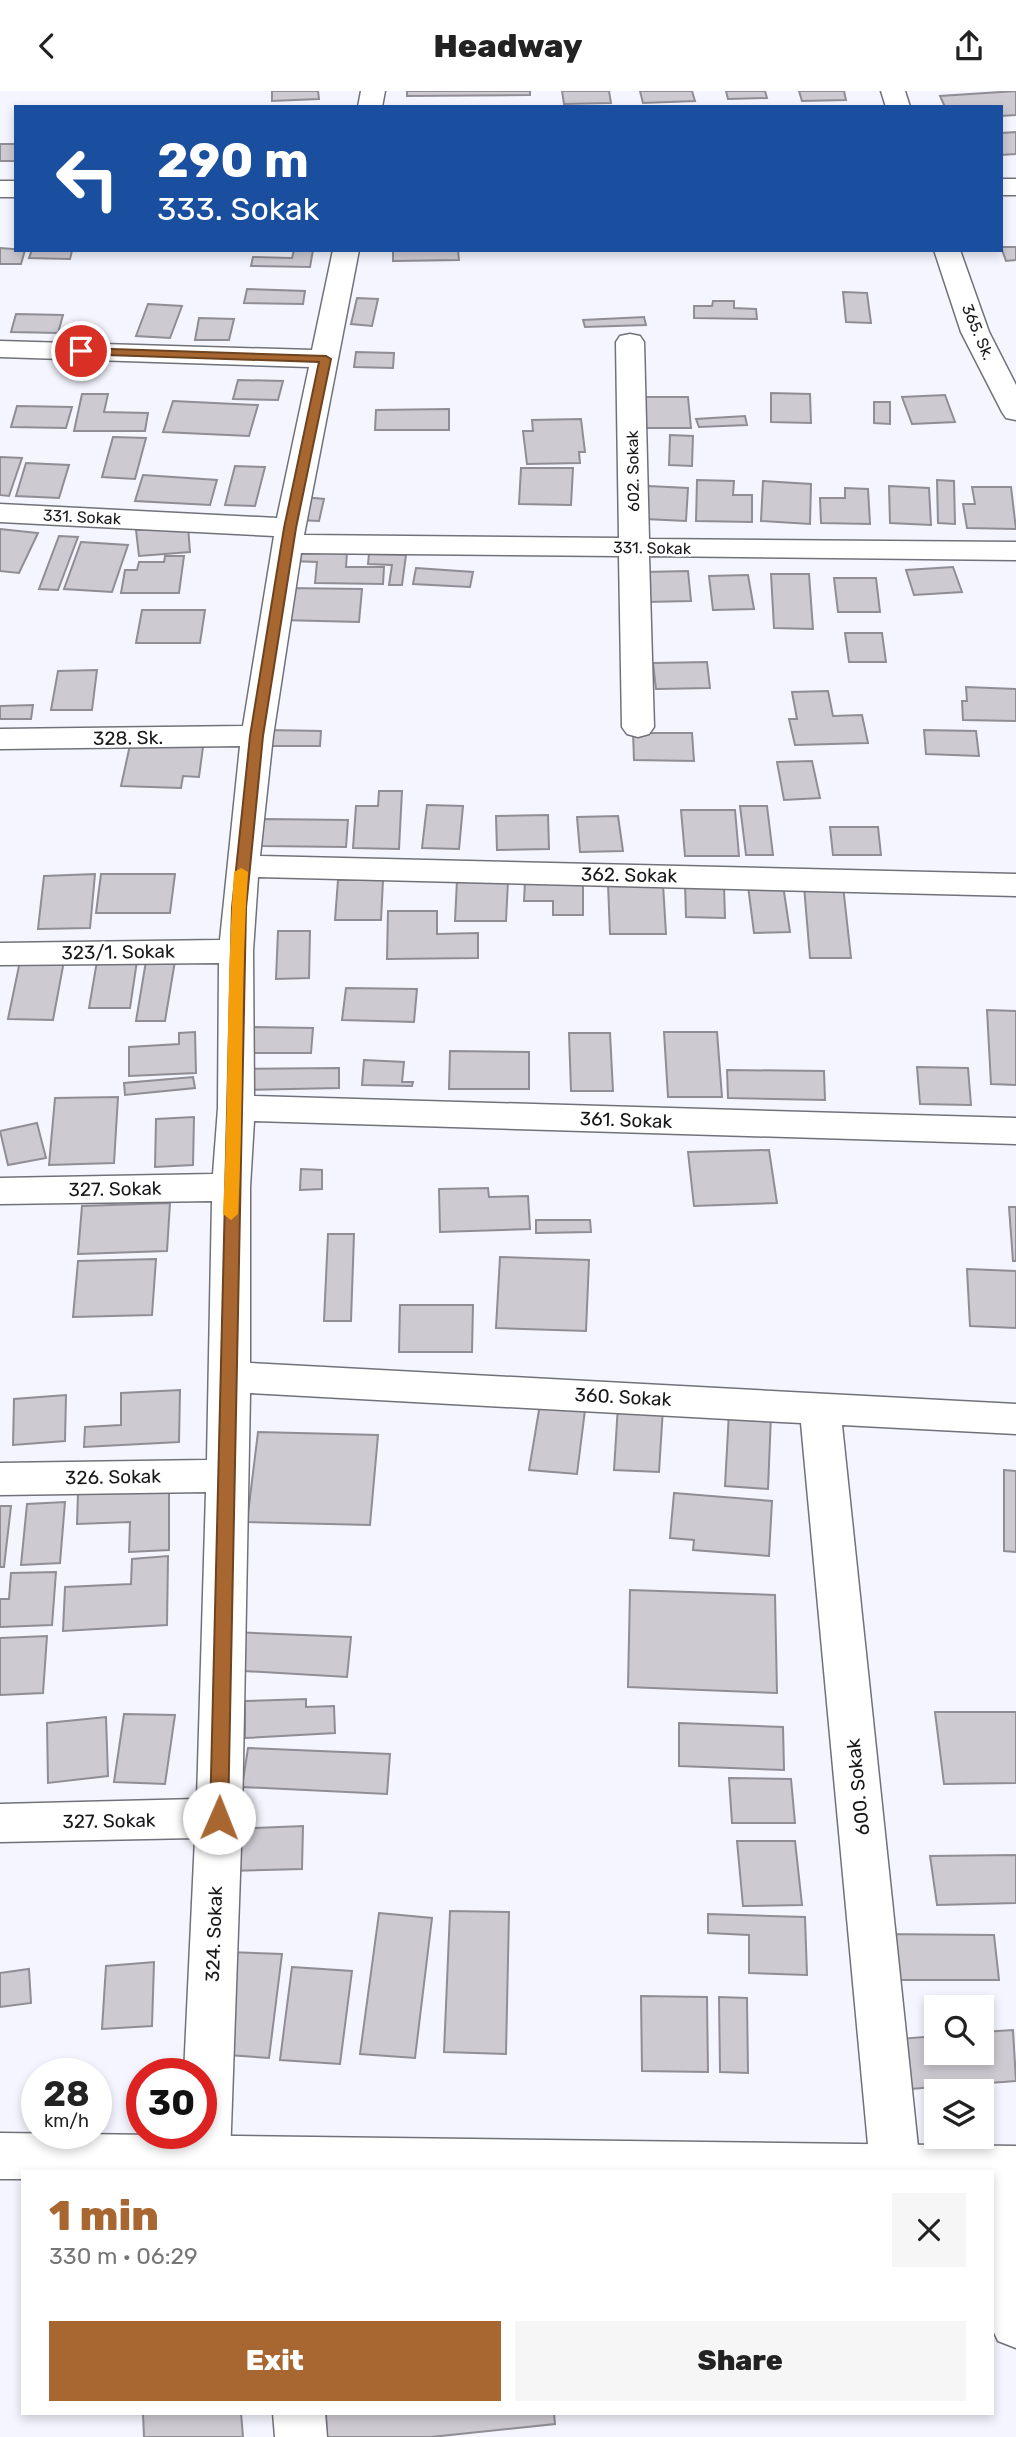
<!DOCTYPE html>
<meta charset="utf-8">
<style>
:root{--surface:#fff;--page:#f6f6f6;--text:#222;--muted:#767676;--accent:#a86731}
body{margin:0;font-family:Rubik,sans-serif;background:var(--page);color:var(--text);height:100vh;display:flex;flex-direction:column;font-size:26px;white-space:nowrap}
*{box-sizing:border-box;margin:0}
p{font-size:23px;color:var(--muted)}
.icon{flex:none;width:38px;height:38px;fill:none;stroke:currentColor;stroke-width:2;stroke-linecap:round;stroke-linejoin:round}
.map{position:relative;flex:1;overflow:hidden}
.panel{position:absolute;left:21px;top:2079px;width:973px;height:245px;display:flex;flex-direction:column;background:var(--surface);border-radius:0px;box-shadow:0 4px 10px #0003}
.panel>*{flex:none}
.banner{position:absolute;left:14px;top:14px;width:989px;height:147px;border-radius:0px;box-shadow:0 4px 10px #0003;background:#1a4fa0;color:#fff;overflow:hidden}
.fabs{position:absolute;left:924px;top:1904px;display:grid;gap:14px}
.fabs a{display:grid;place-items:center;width:70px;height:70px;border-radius:0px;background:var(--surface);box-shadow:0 4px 10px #0003;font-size:35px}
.speed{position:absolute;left:21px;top:1967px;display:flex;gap:14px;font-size:35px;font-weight:700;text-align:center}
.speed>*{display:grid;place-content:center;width:91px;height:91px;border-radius:50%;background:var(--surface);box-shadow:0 4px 10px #0003;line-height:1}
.speed small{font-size:18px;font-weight:400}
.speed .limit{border:10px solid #d22;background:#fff;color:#111}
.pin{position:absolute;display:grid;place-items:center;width:60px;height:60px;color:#fff;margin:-30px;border:4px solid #fff;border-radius:50%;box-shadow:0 2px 7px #0007}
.me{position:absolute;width:77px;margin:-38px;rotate:1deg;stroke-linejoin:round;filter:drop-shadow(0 0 5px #0008)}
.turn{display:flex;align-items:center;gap:24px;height:147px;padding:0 28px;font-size:32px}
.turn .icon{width:91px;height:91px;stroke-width:2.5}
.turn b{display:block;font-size:49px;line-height:60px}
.round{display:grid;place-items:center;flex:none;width:74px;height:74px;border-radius:0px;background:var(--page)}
.headline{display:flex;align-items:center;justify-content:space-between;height:119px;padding:0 28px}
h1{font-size:42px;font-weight:800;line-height:52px;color:var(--accent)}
.cta{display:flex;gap:14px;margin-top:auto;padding:14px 28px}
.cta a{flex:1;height:80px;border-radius:0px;background:var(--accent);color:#fff;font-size:28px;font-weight:800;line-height:80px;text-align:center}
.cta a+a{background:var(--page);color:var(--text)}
header{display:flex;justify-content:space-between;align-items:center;height:91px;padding:0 28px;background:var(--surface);font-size:32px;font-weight:800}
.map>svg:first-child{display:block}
.building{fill:#cecad2;stroke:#908d94;stroke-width:2}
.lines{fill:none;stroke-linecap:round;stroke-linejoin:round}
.minor-casing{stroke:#717279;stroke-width:3}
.major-casing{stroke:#717279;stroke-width:3}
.minor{fill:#fff;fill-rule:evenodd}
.major{fill:#fff;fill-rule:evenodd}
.route{fill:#a86731;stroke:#6d4320;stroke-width:2}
.slow{fill:#f59e0b}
.labels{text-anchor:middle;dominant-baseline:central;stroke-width:5;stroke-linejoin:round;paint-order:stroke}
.far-street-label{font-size:16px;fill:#19191c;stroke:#fff}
.street-label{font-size:19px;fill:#19191c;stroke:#fff}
</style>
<header><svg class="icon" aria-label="back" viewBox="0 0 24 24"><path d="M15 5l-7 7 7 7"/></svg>Headway<svg class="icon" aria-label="share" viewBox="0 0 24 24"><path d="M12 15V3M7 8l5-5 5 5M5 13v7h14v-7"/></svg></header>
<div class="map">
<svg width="1016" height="2346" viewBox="0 0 1016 2346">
<rect width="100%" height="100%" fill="#f4f5fe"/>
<!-- building -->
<g class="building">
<polygon points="272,0 318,0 319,8 272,10"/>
<polygon points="407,0 530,0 530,4 407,5"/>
<polygon points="562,0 609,0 611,12 564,13"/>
<polygon points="640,0 692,0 695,10 643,12"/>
<polygon points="726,0 765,0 767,7 728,8"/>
<polygon points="799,0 844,0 846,9 802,10"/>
<polygon points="1016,0 1016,24 1001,25 1001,16 945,16 940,5"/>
<polygon points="1016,41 1016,63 1001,64 1001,42"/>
<rect x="0" y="53" width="16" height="17"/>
<polygon points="1001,156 1016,156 1016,169 1006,170"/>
<polygon points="0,157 25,159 21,173 0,173"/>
<polygon points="32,159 48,159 72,160 70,168 29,167"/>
<polygon points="294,159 313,159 310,176 251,175 253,166 292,167"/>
<polygon points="393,159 458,159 459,169 393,170"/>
<polygon points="247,198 305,200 303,213 244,212"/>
<polygon points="843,201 867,202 871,232 846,231"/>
<polygon points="357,207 378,208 372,235 351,233"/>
<polygon points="713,210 734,210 734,217 756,218 757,228 694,227 694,215 712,215"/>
<polygon points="148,213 182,215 170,247 136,245"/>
<polygon points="16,223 63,224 58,242 11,241"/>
<polygon points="644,226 646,234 585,236 583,229"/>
<polygon points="199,227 234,228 229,249 195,249"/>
<polygon points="356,261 394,262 393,277 354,276"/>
<polygon points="238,289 283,290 278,309 233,308"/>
<polygon points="771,302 810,303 811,332 771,331"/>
<polygon points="82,303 108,303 104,321 148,322 145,340 74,340"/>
<polygon points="945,304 955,331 912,333 902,306"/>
<polygon points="637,306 688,306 691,337 639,337"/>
<polygon points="173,310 258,314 249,345 163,341"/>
<polygon points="874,311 890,311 890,333 874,332"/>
<polygon points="17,315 72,316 66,337 11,336"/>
<polygon points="449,318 449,339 375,339 376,319"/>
<polygon points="745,325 747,334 699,336 696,328"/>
<polygon points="581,328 585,361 579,361 580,372 527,373 523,340 533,340 532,329"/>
<polygon points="670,344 693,345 692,375 669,374"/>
<polygon points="113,346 146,347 135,388 102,386"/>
<polygon points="0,366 22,367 9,405 0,404"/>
<polygon points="26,372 69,374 59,407 16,405"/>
<polygon points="235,375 265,376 255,415 225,414"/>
<polygon points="521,377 573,377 571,414 519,413"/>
<polygon points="143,384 217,389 210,414 135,410"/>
<polygon points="697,389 734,390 733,404 752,404 752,431 696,430"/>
<polygon points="937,389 954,390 955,433 938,432"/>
<polygon points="763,390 811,393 810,433 761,430"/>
<polygon points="648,395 688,397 686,430 645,428"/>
<polygon points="889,395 929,397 931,434 890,432"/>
<polygon points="972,396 1011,396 1016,438 967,437 963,413 975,413"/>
<polygon points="845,397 868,398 870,433 821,432 820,407 845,407"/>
<polygon points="304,406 324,408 319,430 298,429"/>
<polygon points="188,435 190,461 139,465 136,439"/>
<polygon points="0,438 38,442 19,482 0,480"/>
<polygon points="59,445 78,446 58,499 39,498"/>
<polygon points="81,451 128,454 112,501 64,498"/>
<polygon points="292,461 347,461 346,476 384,476 383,493 315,492 317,471 291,470"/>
<polygon points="369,463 406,464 402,494 389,494 392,474 368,473"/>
<polygon points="165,465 184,465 179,502 121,502 125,479 137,479 139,471 164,471"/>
<polygon points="953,476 962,501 914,504 906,479"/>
<polygon points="416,477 473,481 470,496 413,493"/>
<polygon points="688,480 691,510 647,511 644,481"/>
<polygon points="771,483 809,483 813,538 774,537"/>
<polygon points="748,484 754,518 713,519 709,485"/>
<polygon points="834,487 876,487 880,521 838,521"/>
<polygon points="286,497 362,498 359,531 281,529"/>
<polygon points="142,519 205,519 200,552 136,552"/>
<polygon points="845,542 882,542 886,571 849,571"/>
<polygon points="707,571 710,597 656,598 653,572"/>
<polygon points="97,579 92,619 51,619 58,580"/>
<polygon points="966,596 1016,598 1016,630 963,629 962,610 967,610"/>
<polygon points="828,600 833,625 862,624 868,652 795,654 789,628 797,628 792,601"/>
<polygon points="33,614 31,628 0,628 0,615"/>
<polygon points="268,639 321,640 320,655 266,655"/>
<polygon points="924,639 976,640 979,665 926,663"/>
<polygon points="633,642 692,642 694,670 634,669"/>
<polygon points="130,654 203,656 199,686 183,685 181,697 121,695"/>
<polygon points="812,670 820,707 784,709 777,671"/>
<polygon points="379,700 402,700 399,758 353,757 356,715 378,715"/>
<polygon points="427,714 463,715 459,758 422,757"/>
<polygon points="740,715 767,715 773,764 746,764"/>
<polygon points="681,719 735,719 739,765 685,765"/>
<polygon points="548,724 549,758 497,759 496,725"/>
<polygon points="618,725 623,760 580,761 577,726"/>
<polygon points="264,728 348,729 346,756 261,755"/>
<polygon points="830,736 878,736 881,764 833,764"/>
<polygon points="95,783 90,837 38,838 44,785"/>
<polygon points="101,783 175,783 170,822 96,822"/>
<polygon points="338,789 383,789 381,829 335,829"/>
<polygon points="457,789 508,790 506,830 455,830"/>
<polygon points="525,790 583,791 583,824 553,824 553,810 524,810"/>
<polygon points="608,793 663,793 666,843 610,843"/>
<polygon points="685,793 724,794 725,827 686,826"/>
<polygon points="783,794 790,841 754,842 748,795"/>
<polygon points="804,795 843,795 851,867 810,867"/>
<polygon points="388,820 437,820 437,843 478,842 478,867 387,868"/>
<polygon points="278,840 310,840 309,887 276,888"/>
<polygon points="20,870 64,870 53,929 8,928"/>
<polygon points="97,870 137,870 130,917 89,917"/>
<polygon points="146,870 175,870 165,930 136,930"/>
<polygon points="346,897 417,898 414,931 342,929"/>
<polygon points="987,919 1016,920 1016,994 991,993"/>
<polygon points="254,936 313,937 311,962 251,962"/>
<polygon points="195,941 196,982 129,985 129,956 179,953 179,942"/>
<polygon points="664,941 717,941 722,1006 668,1006"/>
<polygon points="569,942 610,942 613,1000 571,1000"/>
<polygon points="450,960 529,961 529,998 449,998"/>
<polygon points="364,969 404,971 402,991 413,991 412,995 362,994"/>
<polygon points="917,976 968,977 971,1014 920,1013"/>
<polygon points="339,977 339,997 238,999 239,978"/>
<polygon points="727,979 824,980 825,1009 728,1007"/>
<polygon points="193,986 195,997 125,1004 124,992"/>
<polygon points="118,1006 114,1072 49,1074 55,1007"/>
<polygon points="194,1026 193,1074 155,1076 156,1028"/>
<polygon points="37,1032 46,1067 8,1074 0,1040"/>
<polygon points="769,1059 777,1112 694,1115 688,1061"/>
<polygon points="301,1078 322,1079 322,1098 300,1099"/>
<polygon points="488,1097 489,1106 528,1105 530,1138 440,1141 439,1098"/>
<polygon points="170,1112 167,1160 78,1163 82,1115"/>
<polygon points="1009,1116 1016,1116 1016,1170 1013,1170"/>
<polygon points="536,1129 590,1129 591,1141 536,1142"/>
<polygon points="328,1143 354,1143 351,1230 324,1230"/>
<polygon points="500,1166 589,1169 586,1240 496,1237"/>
<polygon points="156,1168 152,1224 73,1226 78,1170"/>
<polygon points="967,1178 1016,1180 1016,1237 970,1235"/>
<polygon points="400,1214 473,1214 472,1261 399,1261"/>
<polygon points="180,1299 179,1351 84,1356 85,1336 121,1334 121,1302"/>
<polygon points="66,1304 65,1350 13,1354 14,1308"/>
<polygon points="541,1307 586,1311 577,1383 529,1379"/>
<polygon points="618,1314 663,1317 659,1381 614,1379"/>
<polygon points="729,1321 771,1324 768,1398 725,1395"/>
<polygon points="258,1341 378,1344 370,1434 247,1431"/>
<polygon points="1004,1379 1016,1380 1016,1461 1004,1460"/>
<polygon points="169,1396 169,1459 129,1461 130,1431 77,1433 78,1402"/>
<polygon points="674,1402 772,1410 769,1465 693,1459 694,1449 670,1447"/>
<polygon points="65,1411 60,1472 21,1474 27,1413"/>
<polygon points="0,1415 11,1415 4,1476 0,1476"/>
<polygon points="168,1465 167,1534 63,1540 65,1496 131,1493 132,1468"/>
<polygon points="56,1481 52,1534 0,1536 0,1508 9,1508 11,1482"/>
<polygon points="630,1499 775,1504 777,1602 628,1596"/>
<polygon points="233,1541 351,1546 347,1586 227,1579"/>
<polygon points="47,1545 43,1602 0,1604 0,1547"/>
<polygon points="306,1608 306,1616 334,1615 335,1642 245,1647 245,1610"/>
<polygon points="935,1621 1016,1621 1016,1692 944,1693"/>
<polygon points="124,1623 175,1624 165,1693 114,1691"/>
<polygon points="106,1626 108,1685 48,1692 47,1632"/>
<polygon points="679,1632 783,1636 784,1679 679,1675"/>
<polygon points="248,1657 390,1663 387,1703 242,1696"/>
<polygon points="729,1687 791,1688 795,1732 732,1732"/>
<polygon points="303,1735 302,1778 228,1780 230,1738"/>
<polygon points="737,1750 795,1750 802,1814 743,1815"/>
<polygon points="1016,1764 1016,1812 937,1814 930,1765"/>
<polygon points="450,1820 509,1821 506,1963 444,1961"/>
<polygon points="379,1822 432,1827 415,1967 360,1963"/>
<polygon points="708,1823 805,1826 807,1884 749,1882 749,1844 708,1842"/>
<polygon points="878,1843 994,1844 999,1889 882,1889"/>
<polygon points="228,1861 282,1863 269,1967 214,1963"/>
<polygon points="154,1871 152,1935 102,1938 106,1875"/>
<polygon points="292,1876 352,1880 340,1973 280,1969"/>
<polygon points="29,1878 31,1912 0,1916 0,1882"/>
<polygon points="641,1905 707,1906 708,1981 642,1980"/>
<polygon points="719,1906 747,1907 748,1982 720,1981"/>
<polygon points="1013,1939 1016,1990 897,1999 888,1949 936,1945 936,1962 982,1962 982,1941"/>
<polygon points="143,2322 241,2322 243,2346 144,2346"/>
<polygon points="326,2322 554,2322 555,2333 431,2346 327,2346"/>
</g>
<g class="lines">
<defs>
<g id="minor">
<polygon points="361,0 385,0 382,16 358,16"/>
<polygon points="881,0 905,0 910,16 886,16"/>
<rect x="1001" y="88" width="15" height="16"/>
<rect x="0" y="90" width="16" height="16"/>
<polygon points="333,159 359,159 304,444 619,447 616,251 620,245 630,243 640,245 644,251 649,448 1016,451 1016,469 649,465 654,636 649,643 638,646 627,643 622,636 619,465 301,462 273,645 260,765 1016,783 1016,805 258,786 253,860 254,1005 1016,1027 1016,1053 254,1030 250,1096 250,1272 1016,1313 1016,1343 842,1334 920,2075 917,2081 873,2081 870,2075 801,1332 250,1302 242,1727 230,2066 223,2081 187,2081 180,2066 181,2042 201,2042 201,1983 184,1983 195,1747 0,1751 0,1713 197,1708 206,1401 0,1404 0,1372 207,1369 212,1110 0,1113 0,1087 213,1083 218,1017 219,872 0,874 0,852 220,849 240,655 0,658 0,638 243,635 274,445 0,431 0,413 277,427 309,276 0,266 0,250 312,259"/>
<polygon points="934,159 960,159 989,241 1016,294 1016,329 1006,327 1002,321 961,241"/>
<polygon points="992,2079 1010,2086 1016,2101 1016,2257 998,2250 992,2237 992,2081 989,2081"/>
<polygon points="273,2322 325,2322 327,2346 275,2346"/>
</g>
<polygon id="major" points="0,2042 1016,2055 1016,2101 992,2101 992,2081 23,2081 23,2088 0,2088"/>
</defs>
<!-- minor casing -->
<use href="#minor" class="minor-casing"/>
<!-- major casing -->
<use href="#major" class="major-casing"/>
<!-- minor -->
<use href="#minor" class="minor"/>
<!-- major -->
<use href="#major" class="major"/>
</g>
<!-- route -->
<polygon class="route" points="81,257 326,265 331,268 296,437 263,645 246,817 228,1727 226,1733 219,1735 212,1733 210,1727 232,817 250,645 284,437 319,271 77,263 76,260"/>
<!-- slow -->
<path class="slow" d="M241,777l7,4c-8,114 -4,228 -10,342l-7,6 -8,-6c6,-114 3,-228 11,-342z"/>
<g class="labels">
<!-- far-street labels -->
<g class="far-street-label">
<text transform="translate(978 241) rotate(67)">365. Sk.</text>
<text transform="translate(633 380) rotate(-91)">602. Sokak</text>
<text transform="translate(82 426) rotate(3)">331. Sokak</text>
<text transform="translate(652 457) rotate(1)">331. Sokak</text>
</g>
<!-- street labels -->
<g class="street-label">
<text transform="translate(128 647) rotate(-1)">328. Sk.</text>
<text transform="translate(629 784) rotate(1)">362. Sokak</text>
<text transform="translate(118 861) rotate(-1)">323/1. Sokak</text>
<text transform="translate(626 1029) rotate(2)">361. Sokak</text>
<text transform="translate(115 1098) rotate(-1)">327. Sokak</text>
<text transform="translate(623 1306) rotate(3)">360. Sokak</text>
<text transform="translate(113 1386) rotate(-1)">326. Sokak</text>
<text transform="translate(858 1696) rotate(-96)">600. Sokak</text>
<text transform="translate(109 1730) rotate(-1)">327. Sokak</text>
<text transform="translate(214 1843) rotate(-88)">324. Sokak</text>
</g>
</g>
</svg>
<div class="fabs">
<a><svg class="icon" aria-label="search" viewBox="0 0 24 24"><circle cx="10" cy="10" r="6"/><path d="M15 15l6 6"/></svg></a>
<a><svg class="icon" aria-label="layers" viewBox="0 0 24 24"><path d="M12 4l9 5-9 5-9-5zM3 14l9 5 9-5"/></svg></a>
</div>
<div class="speed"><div>28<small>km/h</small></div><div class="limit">30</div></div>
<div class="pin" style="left:81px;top:260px;background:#d93025"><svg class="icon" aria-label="arrive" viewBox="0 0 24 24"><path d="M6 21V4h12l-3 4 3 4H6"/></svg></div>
<svg class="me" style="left:219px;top:1727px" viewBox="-20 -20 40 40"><circle r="19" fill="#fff"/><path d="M0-13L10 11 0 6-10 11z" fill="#a86731"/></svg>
<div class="banner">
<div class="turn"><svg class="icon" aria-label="left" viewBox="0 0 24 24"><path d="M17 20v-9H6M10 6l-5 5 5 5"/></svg><div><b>290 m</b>333. Sokak</div></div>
</div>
<section class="panel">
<div class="headline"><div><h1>1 min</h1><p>330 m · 06:29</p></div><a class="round"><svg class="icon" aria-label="close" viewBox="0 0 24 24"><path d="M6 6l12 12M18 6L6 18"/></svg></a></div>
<div class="cta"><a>Exit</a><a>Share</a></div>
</section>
</div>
